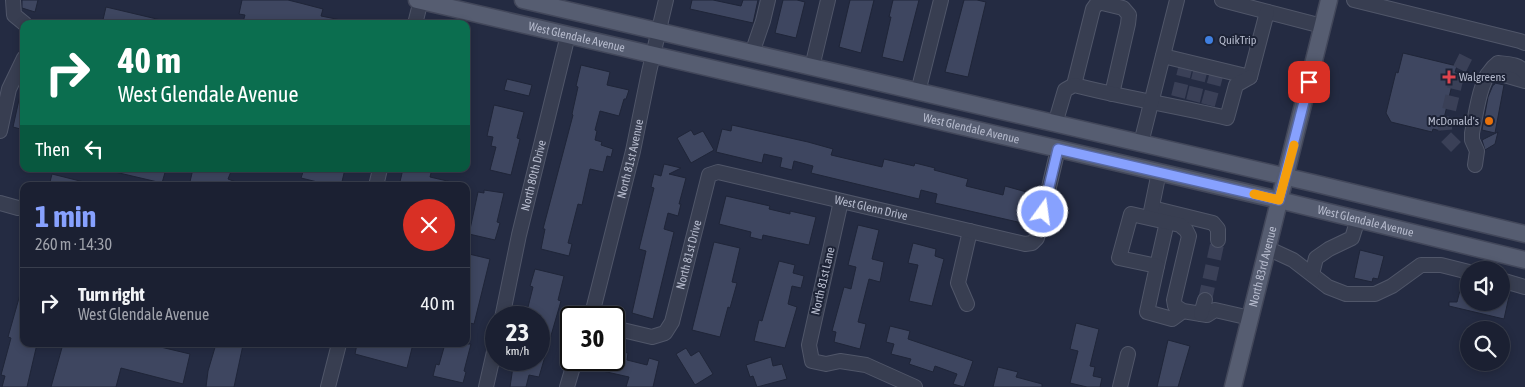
<!DOCTYPE html>
<meta charset="utf-8">
<style>
:root{--surface:#1b2032;--page:#282d3e;--text:#f1f3f6;--muted:#a0a3ac;--line:#393e4d;--accent:#87a1fe}
body{margin:0;font-family:"Asap Condensed",sans-serif;background:var(--page);color:var(--text);height:100vh;display:flex;flex-direction:column;font-size:19px;white-space:nowrap}
*{box-sizing:border-box;margin:0}
p{font-size:16px;color:var(--muted)}
.icon{flex:none;width:28px;height:28px;fill:none;stroke:currentColor;stroke-width:2;stroke-linecap:round;stroke-linejoin:round}
.map{position:relative;flex:1;overflow:hidden}
.details{position:absolute;left:20px;top:182px;width:450px;height:165px;display:flex;flex-direction:column;background:var(--surface);border-radius:10px;box-shadow:0 2px 8px #0003,0 0 0 1px var(--line)}
.details>*{flex:none}
.top-card{position:absolute;left:20px;top:20px;width:450px;height:152px;border-radius:10px;box-shadow:0 2px 8px #0003,0 0 0 1px var(--line);background:#0b6e4f;color:#fff;overflow:hidden}
.fabs{position:absolute;left:1460px;top:261px;display:grid;gap:10px}
.fabs a{display:grid;place-items:center;width:50px;height:50px;border-radius:50%;background:var(--surface);box-shadow:0 2px 8px #0003,0 0 0 1px var(--line);font-size:25px}
.speed{position:absolute;left:485px;top:306px;display:flex;gap:10px;font-size:25px;font-weight:700;text-align:center}
.speed>*{display:grid;place-content:center;width:65px;height:65px;border-radius:50%;background:var(--surface);box-shadow:0 2px 8px #0003,0 0 0 1px var(--line);line-height:1}
.speed small{font-size:12px;font-weight:400}
.speed .limit{border:2px solid #111;border-radius:8px;background:#fff;color:#111}
.pin{position:absolute;display:grid;place-items:center;width:42px;height:42px;color:#fff;margin:-21px;border-radius:10px;box-shadow:0 2px 8px #0006}
.me{position:absolute;width:55px;margin:-28px;rotate:14deg;stroke-linejoin:round;filter:drop-shadow(0 0 4px #0008)}
.turn{display:flex;align-items:center;gap:18px;height:105px;padding:0 15px;font-size:22px}
.turn .icon{width:65px;height:65px;stroke-width:2.5}
.turn b{display:block;font-size:35px;line-height:42px}
.then{display:flex;align-items:center;height:48px;padding:0 15px;background:#0003;gap:10px;font-size:19px}
.round{display:grid;place-items:center;flex:none;width:52px;height:52px;border-radius:26px;background:var(--page)}
.summary{display:flex;align-items:center;justify-content:space-between;height:85px;padding:0 15px}
h1{font-size:30px;font-weight:700;line-height:38px;color:var(--accent)}
ul{padding:0;list-style:none}
li{display:flex;align-items:center;gap:15px;height:70px;padding:0 15px;border-top:1px solid var(--line)}
li div{flex:1}
li b{display:block;font-size:19px}
li em{font-style:normal}
.map>svg:first-child{display:block}
.building{fill:#3e4660;stroke:#1f2538}
.lines{fill:none;stroke-linecap:round;stroke-linejoin:round}
.minor-tunnel{stroke:#3a4057;stroke-width:14;stroke-dasharray:14 7;stroke-linecap:butt}
.minor-casing{stroke:#505669;stroke-width:16}
.major-casing{stroke:#42475a;stroke-width:19}
.minor{stroke:#383e51;stroke-width:14}
.major{stroke:#565d71;stroke-width:16}
.route-casing{stroke:#5869a5;stroke-width:12}
.route{stroke:#87a1fe;stroke-width:9}
.slow{stroke:#f59e0b;stroke-width:9}
.shop-dot{fill:#3f7fe0;stroke:#1d2336;stroke-width:2}
.health-dot{fill:#e0444e;stroke:#1d2336;stroke-width:2}
.food-dot{fill:#e8710a;stroke:#1d2336;stroke-width:2}
.labels{text-anchor:middle;dominant-baseline:central;stroke-width:4;stroke-linejoin:round;paint-order:stroke}
.street-label{font-size:12px;fill:#b5bacc;stroke:#1d2336}
.poi-label{font-size:12px;fill:#b5bacc;stroke:#1d2336;text-anchor:start}
</style>
<div class="map">
<svg width="1525" height="387" viewBox="0 0 1525 387">
<rect width="100%" height="100%" fill="#242b42"/>
<!-- building -->
<g class="building">
<polygon points="22,0 38,0 35,12 22,8"/>
<polygon points="242,0 288,0 300,3 323,9 321,16 341,20 340,24 250,24 243,22 245,15 239,14"/>
<polygon points="692,0 713,0 741,6 743,0 758,0 753,23 690,9"/>
<polygon points="783,0 797,0 805,2 796,38 775,33"/>
<polygon points="850,0 874,0 861,53 839,47"/>
<polygon points="893,0 919,0 903,62 882,57 891,17 889,17"/>
<polygon points="964,0 977,0 986,2 968,77 945,72"/>
<polygon points="106,7 161,20 160,24 102,24"/>
<polygon points="1403,53 1457,66 1455,72 1464,74 1461,87 1452,85 1441,131 1433,129 1432,132 1391,122 1386,113 1396,72 1398,73"/>
<polygon points="581,65 610,72 607,85 629,90 626,99 624,99 619,116 600,111 595,130 597,131 595,140 602,142 601,145 613,149 611,157 607,156 603,172 590,169 582,205 578,204 568,243 572,244 569,256 541,249 545,229 543,229 573,115 572,114 578,87 576,86"/>
<polygon points="507,79 532,85 529,96 504,90"/>
<polygon points="1495,83 1504,85 1495,133 1482,130 1488,97 1493,85 1494,85"/>
<polygon points="20,95 24,95 24,130 13,127"/>
<polygon points="494,105 524,112 517,138 520,139 511,175 490,170 496,147 491,146 493,137 487,136"/>
<polygon points="732,125 808,142 833,149 831,155 882,167 884,159 914,166 915,163 935,168 934,170 968,179 966,186 1003,195 1005,186 1030,193 1022,223 935,203 937,194 921,190 919,199 811,173 813,166 794,161 792,170 780,167 782,158 764,154 762,163 716,152 722,129 731,131"/>
<polygon points="691,130 694,135 703,131 714,150 691,163 677,138"/>
<polygon points="1498,132 1495,144 1485,150 1482,140"/>
<polygon points="664,164 681,168 669,174 686,178 679,204 681,204 678,216 668,213 664,229 674,232 653,319 632,313 646,251 639,249 654,188 651,187 654,174 661,176"/>
<polygon points="115,169 166,169 162,183 115,172"/>
<polygon points="193,169 232,169 228,179 244,185 244,186 189,186"/>
<polygon points="304,169 345,169 341,186 334,186 301,178"/>
<polygon points="403,169 432,169 430,177 456,183 455,186 399,186"/>
<polygon points="52,174 88,183 88,186 49,186"/>
<polygon points="484,190 504,193 497,222 500,223 495,240 469,234 478,192 484,193"/>
<polygon points="726,196 770,206 769,209 790,214 790,211 816,217 809,245 763,235 762,240 750,237 751,232 719,224"/>
<polygon points="858,225 879,230 872,259 884,262 880,282 869,279 858,322 866,324 860,349 834,342 836,332 832,331 844,287 851,289 856,267 848,265"/>
<polygon points="714,242 740,248 732,282 737,283 730,308 728,307 720,337 692,330"/>
<polygon points="913,243 936,249 935,256 944,259 932,306 909,301 918,265 908,263"/>
<polygon points="1360,250 1384,256 1378,279 1373,278 1372,282 1354,278"/>
<polygon points="469,254 490,259 474,324 466,322 466,263"/>
<polygon points="779,261 795,265 793,273 804,276 801,288 792,286 788,304 797,307 785,348 754,341 759,320 762,321"/>
<polygon points="535,269 564,276 558,300 561,301 539,377 529,375 526,387 510,387 514,360 539,360 539,314 527,311 533,287 530,286"/>
<polygon points="1463,279 1469,281 1469,302 1501,302 1501,289 1510,292 1504,319 1449,306 1449,302 1457,302"/>
<polygon points="21,291 24,292 24,344 37,344 27,387 2,387 5,376 1,375 11,338 8,337"/>
<polygon points="1076,323 1099,329 1090,366 1095,367 1093,376 1102,378 1100,387 1087,387 1070,383 1078,351 1070,349"/>
<polygon points="890,326 910,331 908,339 973,361 964,387 953,384 957,374 935,366 933,372 909,364 911,359 891,354 894,344 886,342"/>
<polygon points="1168,340 1190,346 1178,387 1157,387"/>
<polygon points="63,344 141,344 148,346 148,344 190,354 183,384 121,368 116,387 51,387"/>
<polygon points="216,344 242,344 243,345 234,387 206,387 208,371"/>
<polygon points="357,344 413,344 407,368 355,354"/>
<polygon points="445,344 471,344 464,371 466,372 463,383 433,376 436,364 439,365"/>
<polygon points="686,348 691,356 699,351 713,374 695,385 676,354"/>
<polygon points="614,350 628,353 627,360 647,365 649,358 659,361 653,387 626,387 629,377 598,370 600,360 614,360"/>
<polygon points="771,357 773,366 782,364 787,379 757,387 753,376 750,377 746,365"/>
<polygon points="998,367 1018,372 1016,377 1042,384 1042,387 993,387"/>
</g>
<g class="lines">
<!-- minor-tunnel -->
<g class="minor-tunnel">
<polyline points="1178,97 1185,69"/>
<polyline points="1193,101 1200,72"/>
<polyline points="1208,105 1216,76"/>
<polyline points="1456,147 1446,137 1445,127 1458,72 1467,54"/>
<polyline points="1205,300 1218,240"/>
</g>
<defs>
<g id="minor">
<polyline points="13,0 14,15 25,24"/>
<polyline points="1222,0 1322,26"/>
<polyline points="1354,0 1520,41 1525,43"/>
<polyline points="415,24 421,0"/>
<polyline points="752,53 763,21 768,0"/>
<polyline points="1163,56 1250,77 1267,12"/>
<polyline points="812,67 828,0"/>
<polyline points="1487,75 1494,72 1525,81"/>
<polyline points="1074,85 1093,9 1098,2 1123,8 1129,15 1128,24 1112,94"/>
<polyline points="918,92 941,0"/>
<path d="M1055,124l10,-34 9,-5c51,13 103,21 153,33l9,-33 14,-8"/>
<polyline points="0,131 9,89 24,58"/>
<polyline points="1141,143 1177,0"/>
<path d="M1475,165l2,-14 -5,-11v-7c5,-22 7,-56 26,-70 9,1 22,1 27,10"/>
<polyline points="376,186 380,169"/>
<polyline points="841,201 809,345 812,361 826,364 840,361 866,365 915,387"/>
<polyline points="0,203 18,208"/>
<polyline points="1152,208 1213,223 1218,229 1218,240"/>
<polyline points="1150,216 1159,172"/>
<polyline points="1267,248 1293,260 1328,287 1346,294 1375,294 1392,286 1421,265 1441,265 1469,272"/>
<polyline points="1157,266 1167,222"/>
<polyline points="1312,274 1316,258 1329,249 1352,238 1358,219"/>
<polyline points="1501,280 1525,287"/>
<polyline points="967,304 958,283 970,231"/>
<polyline points="1183,311 1172,319 1147,312 1157,266 1119,258 1131,214 1180,225 1186,230 1189,236 1174,300 1175,306 1183,311 1207,315 1215,310 1250,318"/>
<polyline points="1201,314 1205,300"/>
<path id="s1" d="M502,318l17,-83 49,-200"/>
<path id="s2" d="M591,318l42,-167 16,-79 17,-72"/>
<path id="s3" d="M614,328l38,9 13,-4 7,-11 37,-147 9,-3 307,72 7,-1 5,-5 21,-89"/>
<polyline points="328,387 339,344"/>
<polyline points="486,387 496,343"/>
<polyline points="567,387 575,360"/>
<polyline points="1120,387 1128,354"/>
</g>
<g id="major">
<path id="s4" d="M417,0l862,200 246,60"/>
<polyline points="523,0 1313,183 1525,234"/>
<path id="s5" d="M1233,387l96,-387"/>
</g>
</defs>
<!-- minor casing -->
<use href="#minor" class="minor-casing"/>
<!-- major casing -->
<use href="#major" class="major-casing"/>
<!-- minor -->
<use href="#minor" class="minor"/>
<!-- major -->
<use href="#major" class="major"/>
</g>
<g class="lines">
<defs>
<polyline id="route" points="1043,212 1058,149 1279,200 1309,82"/>
</defs>
<!-- route casing -->
<use href="#route" class="route-casing"/>
<!-- route -->
<use href="#route" class="route"/>
<!-- slow -->
<polyline class="slow" points="1254,194 1279,200 1294,145"/>
</g>
<!-- markers -->
<circle class="shop-dot" cx="1209" cy="40" r="5"/>
<path class="health-dot" d="M1446.5 69.5h5v5h5v5h-5v5h-5v-5h-5v-5h5z"/>
<circle class="food-dot" cx="1489" cy="121" r="5"/>
<g class="labels">
<!-- street labels -->
<g class="street-label">
<text stroke="none"><textPath href="#s4" startOffset="164">West Glendale Avenue</textPath></text>
<text stroke="none"><textPath href="#s4" startOffset="569">West Glendale Avenue</textPath></text>
<text stroke="none"><textPath href="#s2" startOffset="164">North 81st Avenue</textPath></text>
<text stroke="none"><textPath href="#s1" startOffset="146">North 80th Drive</textPath></text>
<text stroke="none"><textPath href="#s3" startOffset="384">West Glenn Drive</textPath></text>
<text stroke="none"><textPath href="#s4" startOffset="974">West Glendale Avenue</textPath></text>
<text stroke="none"><textPath href="#s3" startOffset="135">North 81st Drive</textPath></text>
<text stroke="none"><textPath href="#s5" startOffset="124">North 83rd Avenue</textPath></text>
<text transform="translate(823 281) rotate(-77)">North 81st Lane</text>
</g>
<!-- poi labels -->
<g class="poi-label">
<text x="1219" y="40">QuikTrip</text>
<text x="1459" y="77">Walgreens</text>
<text x="1479" y="121" text-anchor="end">McDonald's</text>
</g>
</g>
</svg>
<div class="fabs">
<a><svg class="icon" aria-label="sound" viewBox="0 0 24 24"><path d="M4 9h4l5-4v14l-5-4H4zM17 9q2 3 0 6"/></svg></a>
<a><svg class="icon" aria-label="search" viewBox="0 0 24 24"><circle cx="10" cy="10" r="6"/><path d="M15 15l6 6"/></svg></a>
</div>
<div class="speed"><div>23<small>km/h</small></div><div class="limit">30</div></div>
<div class="pin" style="left:1309px;top:82px;background:#d93025"><svg class="icon" aria-label="arrive" viewBox="0 0 24 24"><path d="M6 21V4h12l-3 4 3 4H6"/></svg></div>
<svg class="me" style="left:1043px;top:212px" viewBox="-20 -20 40 40"><circle r="17" fill="#87a1fe" stroke="#fff" stroke-width="3"/><path d="M0-11L8 9 0 5-8 9z" fill="#fff"/></svg>
<div class="top-card">
<div class="turn"><svg class="icon" aria-label="right" viewBox="0 0 24 24"><path d="M7 20v-9h11M14 6l5 5-5 5"/></svg><div><b>40 m</b>West Glendale Avenue</div></div>
<div class="then">Then<svg class="icon" aria-label="left" viewBox="0 0 24 24"><path d="M17 20v-9H6M10 6l-5 5 5 5"/></svg></div>
</div>
<section class="details">
<div class="summary"><div><h1>1 min</h1><p>260 m · 14:30</p></div><a class="round" style="background:#d93025;color:#fff"><svg class="icon" aria-label="close" viewBox="0 0 24 24"><path d="M6 6l12 12M18 6L6 18"/></svg></a></div>
<ul>
<li><svg class="icon" aria-label="right" viewBox="0 0 24 24"><path d="M7 20v-9h11M14 6l5 5-5 5"/></svg><div><b>Turn right</b><p>West Glendale Avenue</p></div><em>40 m</em></li>
</ul>
</section>
</div>
